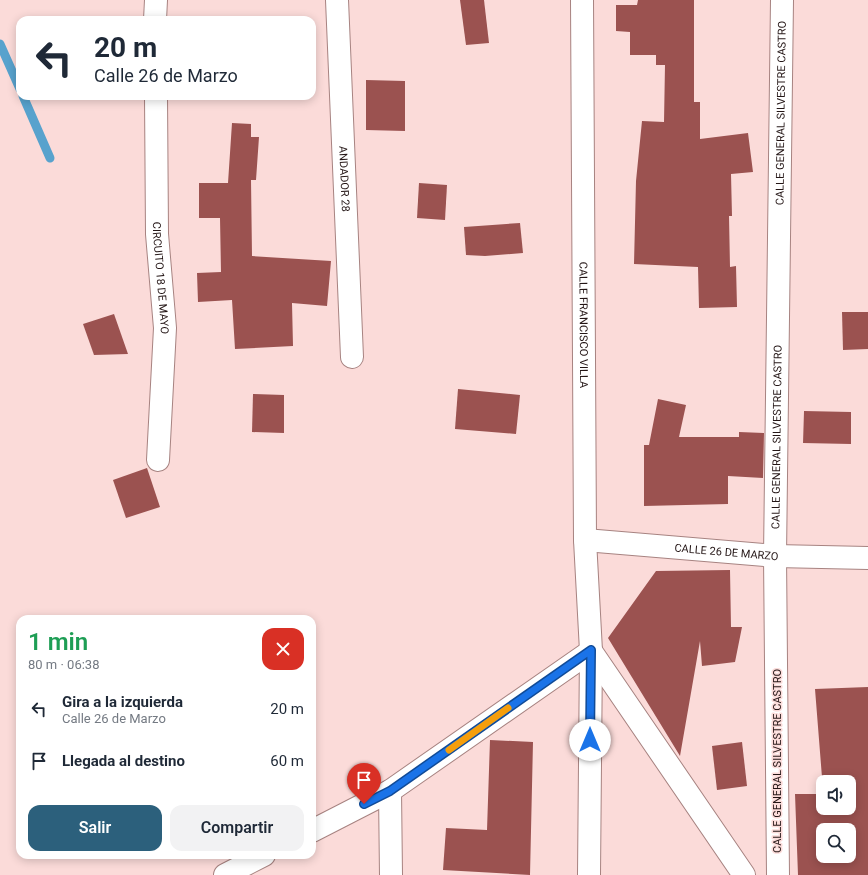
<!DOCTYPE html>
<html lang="es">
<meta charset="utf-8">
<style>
:root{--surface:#fff;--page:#f2f2f3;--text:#1f2937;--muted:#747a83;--accent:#2c607c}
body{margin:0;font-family:Roboto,sans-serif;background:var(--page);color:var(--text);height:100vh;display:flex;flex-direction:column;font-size:15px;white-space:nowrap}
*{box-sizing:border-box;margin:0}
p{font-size:13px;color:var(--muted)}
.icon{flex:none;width:22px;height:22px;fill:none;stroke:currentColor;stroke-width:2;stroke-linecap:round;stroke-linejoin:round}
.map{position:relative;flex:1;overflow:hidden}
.panel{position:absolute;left:16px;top:615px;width:300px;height:244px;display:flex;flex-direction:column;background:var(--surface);border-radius:12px;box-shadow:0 2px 10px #0003}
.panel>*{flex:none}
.hud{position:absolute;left:16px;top:16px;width:300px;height:84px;border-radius:12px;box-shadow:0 2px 10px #0003;background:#fff;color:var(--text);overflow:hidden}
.tools{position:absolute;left:816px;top:775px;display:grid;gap:8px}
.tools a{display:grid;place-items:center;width:40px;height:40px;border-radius:8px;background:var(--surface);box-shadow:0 2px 10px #0003;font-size:20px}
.pin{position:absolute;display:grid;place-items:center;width:34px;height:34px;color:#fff;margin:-41px -17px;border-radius:50% 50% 50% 0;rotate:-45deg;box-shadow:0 0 4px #0007}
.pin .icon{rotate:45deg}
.me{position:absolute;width:44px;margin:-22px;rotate:0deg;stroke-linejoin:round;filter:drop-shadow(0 0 3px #0008)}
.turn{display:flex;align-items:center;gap:14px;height:84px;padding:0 12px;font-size:18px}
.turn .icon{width:52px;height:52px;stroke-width:2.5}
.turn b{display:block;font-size:28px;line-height:34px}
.round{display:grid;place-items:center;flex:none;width:42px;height:42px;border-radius:12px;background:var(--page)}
.headline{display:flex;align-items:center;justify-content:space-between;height:68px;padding:0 12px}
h1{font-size:24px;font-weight:600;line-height:30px;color:#1e9e55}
.button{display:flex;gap:8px;margin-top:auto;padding:8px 12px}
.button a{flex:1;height:46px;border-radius:12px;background:var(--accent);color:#fff;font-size:16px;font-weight:600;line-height:46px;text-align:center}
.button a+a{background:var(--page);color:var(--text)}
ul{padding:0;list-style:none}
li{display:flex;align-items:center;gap:12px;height:52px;padding:0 12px}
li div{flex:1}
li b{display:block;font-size:15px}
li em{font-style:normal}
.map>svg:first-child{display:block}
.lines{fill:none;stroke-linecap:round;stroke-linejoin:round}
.stream{stroke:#58a2cd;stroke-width:9}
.building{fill:#9b5250;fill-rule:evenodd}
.minor-casing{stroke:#a78381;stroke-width:24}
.minor{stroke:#fff;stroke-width:22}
.route-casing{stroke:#114b97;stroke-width:10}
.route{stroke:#1a73e8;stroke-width:7}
.slow{stroke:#f59e0b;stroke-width:7}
.labels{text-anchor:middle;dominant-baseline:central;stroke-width:3;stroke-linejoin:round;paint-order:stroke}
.street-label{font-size:11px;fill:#241616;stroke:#fbdbd9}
</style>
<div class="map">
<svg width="868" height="875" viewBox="0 0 868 875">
<rect width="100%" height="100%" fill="#fbdbd9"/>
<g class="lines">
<!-- stream -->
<g class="stream">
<polyline points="0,44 20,89"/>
<polyline points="23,96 50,158"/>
</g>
</g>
<!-- building -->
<g class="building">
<polygon points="460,0 484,0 489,43 466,45"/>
<polygon points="638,0 694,0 694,102 700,102 700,139 748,133 753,172 731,174 732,216 729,216 730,267 736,266 737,307 699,308 698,267 634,264 636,181 642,121 664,122 665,65 656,65 656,55 630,55 630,32 616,31 616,5 637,5"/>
<polygon points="366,80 405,81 405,131 366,130"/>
<polygon points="232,123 251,124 251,137 259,137 256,180 251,180 252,256 331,261 327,306 292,303 293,346 235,349 232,300 198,302 197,273 221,272 220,218 199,218 199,183 228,183"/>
<polygon points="419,183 447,185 445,220 417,218"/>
<polygon points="520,223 523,253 485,256 466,255 464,227"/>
<polygon points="842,312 868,312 868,349 843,350"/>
<polygon points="114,314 128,354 94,355 83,324"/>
<polygon points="458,389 520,395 516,434 455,429"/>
<polygon points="253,394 284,395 284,433 252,432"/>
<polygon points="658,399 686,405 679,437 739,437 739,432 764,433 763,478 728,476 728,504 644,506 644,445 649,445"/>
<polygon points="804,411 851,412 851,444 803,443"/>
<polygon points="147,468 160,507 126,518 113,480"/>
<polygon points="730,570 731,627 742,627 735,662 702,666 700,641 680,756 608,638 656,571"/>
<path d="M868,687v188h-70l-3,-81h28v14h26v-26h-26v8l-8,-101zM823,830h26v26h-26z"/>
<polygon points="490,740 533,742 530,875 443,870 446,828 487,830"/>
<polygon points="742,742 747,786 717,790 712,746"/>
</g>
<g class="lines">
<defs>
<g id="minor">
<path id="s1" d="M337,0l15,357"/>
<path id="s2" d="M582,0l3,540 6,111 -2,224"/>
<polyline points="155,20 156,0"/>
<path id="s3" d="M156,96l1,138 8,94 -7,132"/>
<path id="s4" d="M585,540l190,16 93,2"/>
<polyline points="591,651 744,875"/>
<polyline points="390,791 391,875"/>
<polyline points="312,831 390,791 591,651"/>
<polyline points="225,875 264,855"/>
<path id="s5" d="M778,875l-3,-319 7,-556"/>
</g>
</defs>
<!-- minor casing -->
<use href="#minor" class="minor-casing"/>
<!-- minor -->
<use href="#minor" class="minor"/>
</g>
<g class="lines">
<defs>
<polyline id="route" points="364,804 390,791 591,650 590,740"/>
</defs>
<!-- route casing -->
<use href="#route" class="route-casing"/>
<!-- route -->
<use href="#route" class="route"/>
<!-- slow -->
<polyline class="slow" points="449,750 508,708"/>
</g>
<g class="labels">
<!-- street labels -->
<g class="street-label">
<text stroke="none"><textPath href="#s5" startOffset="762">CALLE GENERAL SILVESTRE CASTRO</textPath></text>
<text stroke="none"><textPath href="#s1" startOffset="179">ANDADOR 28</textPath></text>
<text stroke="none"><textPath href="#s3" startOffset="182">CIRCUITO 18 DE MAYO</textPath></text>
<text stroke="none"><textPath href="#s2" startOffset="325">CALLE FRANCISCO VILLA</textPath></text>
<text stroke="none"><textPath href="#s5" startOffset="438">CALLE GENERAL SILVESTRE CASTRO</textPath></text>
<text stroke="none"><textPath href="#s4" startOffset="142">CALLE 26 DE MARZO</textPath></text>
<text transform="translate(777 761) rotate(-90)">CALLE GENERAL SILVESTRE CASTRO</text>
</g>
</g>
</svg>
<div class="tools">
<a><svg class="icon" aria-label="sound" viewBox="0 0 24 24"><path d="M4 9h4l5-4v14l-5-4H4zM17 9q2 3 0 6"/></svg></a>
<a><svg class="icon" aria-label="search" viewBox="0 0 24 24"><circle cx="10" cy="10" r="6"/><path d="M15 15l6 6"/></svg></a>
</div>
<div class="pin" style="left:364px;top:804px;background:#d93025"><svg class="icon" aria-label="arrive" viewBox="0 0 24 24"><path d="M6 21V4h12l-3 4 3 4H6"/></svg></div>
<svg class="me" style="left:590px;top:740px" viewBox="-20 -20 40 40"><circle r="19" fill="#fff"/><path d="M0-13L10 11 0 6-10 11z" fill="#1a73e8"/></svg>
<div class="hud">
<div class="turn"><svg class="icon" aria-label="left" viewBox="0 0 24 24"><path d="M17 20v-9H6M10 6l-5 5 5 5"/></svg><div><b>20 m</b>Calle 26 de Marzo</div></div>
</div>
<section class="panel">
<div class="headline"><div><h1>1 min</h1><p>80 m · 06:38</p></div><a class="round" style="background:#d93025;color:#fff"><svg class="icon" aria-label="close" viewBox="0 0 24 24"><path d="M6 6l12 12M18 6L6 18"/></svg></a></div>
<ul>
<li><svg class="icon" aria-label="left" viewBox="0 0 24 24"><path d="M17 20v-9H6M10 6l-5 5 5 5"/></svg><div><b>Gira a la izquierda</b><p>Calle 26 de Marzo</p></div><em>20 m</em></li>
<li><svg class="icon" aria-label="arrive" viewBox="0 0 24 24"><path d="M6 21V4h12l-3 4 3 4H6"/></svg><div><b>Llegada al destino</b></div><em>60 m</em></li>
</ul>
<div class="button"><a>Salir</a><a>Compartir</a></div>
</section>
</div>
